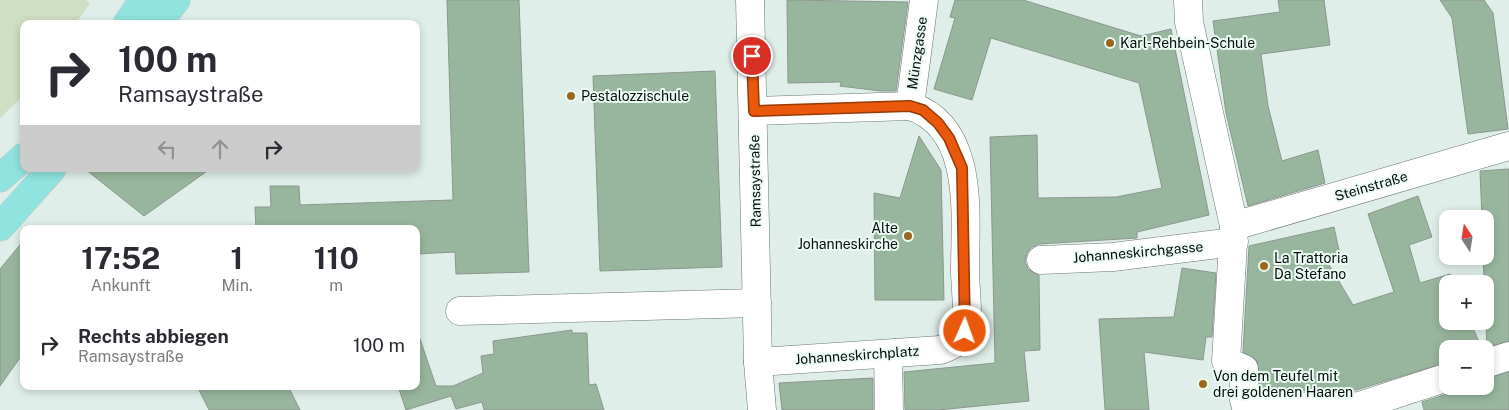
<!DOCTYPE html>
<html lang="de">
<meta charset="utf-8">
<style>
:root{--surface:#fff;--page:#f7f7f7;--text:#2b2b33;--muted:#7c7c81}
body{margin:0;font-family:"Public Sans",sans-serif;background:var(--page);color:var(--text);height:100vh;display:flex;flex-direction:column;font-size:19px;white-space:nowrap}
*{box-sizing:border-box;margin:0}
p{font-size:16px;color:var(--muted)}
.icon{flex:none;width:28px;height:28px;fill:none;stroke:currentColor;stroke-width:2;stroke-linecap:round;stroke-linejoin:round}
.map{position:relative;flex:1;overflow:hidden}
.panel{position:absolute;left:20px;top:225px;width:400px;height:165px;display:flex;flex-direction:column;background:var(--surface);border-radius:10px;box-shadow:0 2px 8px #0003}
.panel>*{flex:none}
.guide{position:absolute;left:20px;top:20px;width:400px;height:152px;border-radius:10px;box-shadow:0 2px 8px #0003;background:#fff;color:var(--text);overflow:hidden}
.needle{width:32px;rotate:348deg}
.controls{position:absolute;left:1439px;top:210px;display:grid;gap:10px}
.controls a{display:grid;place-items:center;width:55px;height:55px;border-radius:10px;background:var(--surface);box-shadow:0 2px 8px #0003;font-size:25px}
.pin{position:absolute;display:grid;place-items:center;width:42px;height:42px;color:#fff;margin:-21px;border:2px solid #fff;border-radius:50%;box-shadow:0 1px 5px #0007}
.me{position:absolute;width:55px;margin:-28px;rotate:2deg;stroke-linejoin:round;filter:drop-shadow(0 0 4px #0008)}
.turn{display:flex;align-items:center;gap:18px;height:105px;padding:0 15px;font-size:22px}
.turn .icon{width:65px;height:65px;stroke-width:2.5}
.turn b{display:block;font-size:35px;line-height:42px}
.lanes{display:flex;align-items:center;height:48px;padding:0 15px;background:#0003;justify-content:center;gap:25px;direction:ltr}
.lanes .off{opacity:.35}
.eta{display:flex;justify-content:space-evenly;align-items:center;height:85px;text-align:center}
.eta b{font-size:30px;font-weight:700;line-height:35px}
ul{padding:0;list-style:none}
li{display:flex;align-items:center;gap:15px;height:70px;padding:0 15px}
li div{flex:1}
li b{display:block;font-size:19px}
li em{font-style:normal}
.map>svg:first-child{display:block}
.green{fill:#d0dfc3}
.building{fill:#98b69d;stroke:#8c978e}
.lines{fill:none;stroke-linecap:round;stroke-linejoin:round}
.minor-casing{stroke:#687670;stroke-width:29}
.major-casing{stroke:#c9cac9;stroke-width:29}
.minor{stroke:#fff;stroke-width:28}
.major{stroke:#90e3de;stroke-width:28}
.route-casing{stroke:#983908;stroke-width:12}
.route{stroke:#ea580c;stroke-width:9}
.poi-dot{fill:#9b671d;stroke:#ecfcf5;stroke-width:2}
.labels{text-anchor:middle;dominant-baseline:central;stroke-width:4;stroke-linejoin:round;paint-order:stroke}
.poi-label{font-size:14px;fill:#080d0b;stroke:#ecfcf5;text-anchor:start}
.street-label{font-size:14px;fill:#080d0b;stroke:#ecfcf5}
</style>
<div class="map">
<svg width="1509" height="410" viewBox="0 0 1509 410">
<rect width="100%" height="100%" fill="#dfeee8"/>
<!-- green -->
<polygon class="green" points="0,0 86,0 90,3 75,24 24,24 24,95 0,118"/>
<!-- building -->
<g class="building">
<polygon points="447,0 519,0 529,272 456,274 455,252 416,254 416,229 256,229 255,207 271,207 270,186 299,186 300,205 453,200"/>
<polygon points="787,0 908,2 896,91 880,91 840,86 841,82 788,83"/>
<polygon points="955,0 1023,0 1141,36 1171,29 1209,215 1137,232 1137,238 1040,244 1032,247 1027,253 1025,261 1028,269 1039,275 1040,350 1024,351 1029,401 938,410 905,410 904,372 995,363 990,137 1037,135 1038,198 1116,197 1162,188 1139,83 991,38 972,100 934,89 955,18 950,17"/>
<polygon points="1278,0 1324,0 1330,45 1261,54 1268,106 1282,161 1318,150 1325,183 1248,206 1226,113 1213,21 1280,12"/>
<polygon points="1440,0 1484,0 1493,13 1508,129 1468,134 1452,18"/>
<polygon points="715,71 722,267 600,271 593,76"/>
<polygon points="919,136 941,170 944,300 875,300 874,193 900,198"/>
<polygon points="85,169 210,169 144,216"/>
<polygon points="1509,169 1509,341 1487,347 1483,256 1485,256 1485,219 1482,219 1480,171"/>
<polygon points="1418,196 1432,237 1409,245 1420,283 1450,274 1455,284 1448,284 1448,321 1470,321 1482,349 1448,349 1448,362 1356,390 1260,391 1257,361 1243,352 1249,246 1334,227 1341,260 1328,263 1353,305 1394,292 1368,214"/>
<polygon points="24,240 24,352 0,386 0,269"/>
<polygon points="1182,268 1216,273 1212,337 1206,337 1203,360 1144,352 1149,410 1105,410 1099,319 1174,317"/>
<polygon points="572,330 572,333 587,333 589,385 596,384 604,410 484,410 482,402 456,409 451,396 406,410 398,386 416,386 416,339 420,339 436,386 453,386 483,373 481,356 494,354 493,341"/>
<polygon points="1509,372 1509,410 1424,410 1422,402 1453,392 1460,386 1485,386 1485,379"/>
<polygon points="873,378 873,410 782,410 779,383"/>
<polygon points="197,386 288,386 300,410 209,410"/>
</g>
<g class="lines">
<defs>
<g id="minor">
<polyline points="750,0 758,362 762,410"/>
<polyline points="1188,0 1189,22 1234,226 1226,361 1244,369 1244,400 1247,410"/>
<polyline points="910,106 924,0"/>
<path d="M754,111l156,-5c66,21 55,111 55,165 0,15 5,49 -1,61 -6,11 -13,14 -24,18l-182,12"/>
<polyline points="1234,226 1509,146"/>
<polyline points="1041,260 1113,257 1234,242"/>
<polyline points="460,311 757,303"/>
<polyline points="888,354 889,410"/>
<polyline points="1485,364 1509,356"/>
<polyline points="1246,407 1359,406 1448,377"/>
</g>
<g id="major">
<polyline points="127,24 143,0"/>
<polyline points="157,24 176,0"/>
<polyline points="0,178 24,157"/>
<polyline points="0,227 52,169"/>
</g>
</defs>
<!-- minor casing -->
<use href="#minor" class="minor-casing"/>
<!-- major casing -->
<use href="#major" class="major-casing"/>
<!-- minor -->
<use href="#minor" class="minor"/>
<!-- major -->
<use href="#major" class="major"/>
</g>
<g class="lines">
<defs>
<polyline id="route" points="752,56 754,111 910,106 923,110 938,123 949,138 962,168 965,331"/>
</defs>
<!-- route casing -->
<use href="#route" class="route-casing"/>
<!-- route -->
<use href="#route" class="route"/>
</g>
<!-- markers -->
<g class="poi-dot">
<circle cx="1110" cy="43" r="5"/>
<circle cx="571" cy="96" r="5"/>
<circle cx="908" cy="236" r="5"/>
<circle cx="1264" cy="266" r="5"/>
<circle cx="1203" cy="384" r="5"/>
</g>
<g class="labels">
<!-- poi labels -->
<g class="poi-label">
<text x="1120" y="43">Karl-Rehbein-Schule</text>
<text x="581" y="96">Pestalozzischule</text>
<text x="898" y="228" text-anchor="end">Alte<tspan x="898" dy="16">Johanneskirche</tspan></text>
<text x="1274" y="258">La Trattoria<tspan x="1274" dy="16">Da Stefano</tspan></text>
<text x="1213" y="376">Von dem Teufel mit<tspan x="1213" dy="16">drei goldenen Haaren</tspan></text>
</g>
<!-- street labels -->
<g class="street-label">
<text transform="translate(917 53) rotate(-82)">Münzgasse</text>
<text transform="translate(755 181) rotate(-91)">Ramsaystraße</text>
<text transform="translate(1371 186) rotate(-16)">Steinstraße</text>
<text transform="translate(1138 252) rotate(-5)">Johanneskirchgasse</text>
<text transform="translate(857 355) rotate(-4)">Johanneskirchplatz</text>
</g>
</g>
</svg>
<div class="controls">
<a><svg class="needle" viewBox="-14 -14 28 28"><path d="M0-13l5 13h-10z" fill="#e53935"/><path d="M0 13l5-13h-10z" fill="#7c7c81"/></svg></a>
<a>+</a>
<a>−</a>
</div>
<div class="pin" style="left:752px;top:56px;background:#d93025"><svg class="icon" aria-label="arrive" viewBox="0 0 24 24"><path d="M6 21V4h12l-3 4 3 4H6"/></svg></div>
<svg class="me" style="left:965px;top:331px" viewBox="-20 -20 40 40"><circle r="17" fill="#ea580c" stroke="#fff" stroke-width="3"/><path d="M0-11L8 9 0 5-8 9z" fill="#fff"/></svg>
<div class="guide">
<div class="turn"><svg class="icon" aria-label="right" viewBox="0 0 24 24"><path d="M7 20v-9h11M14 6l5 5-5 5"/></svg><div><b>100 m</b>Ramsaystraße</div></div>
<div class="lanes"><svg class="icon off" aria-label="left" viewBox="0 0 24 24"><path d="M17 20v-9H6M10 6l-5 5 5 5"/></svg><svg class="icon off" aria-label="ahead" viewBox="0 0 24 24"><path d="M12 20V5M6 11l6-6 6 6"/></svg><svg class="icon" aria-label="right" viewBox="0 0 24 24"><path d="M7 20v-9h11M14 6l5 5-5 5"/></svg></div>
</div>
<section class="panel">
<div class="eta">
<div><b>17:52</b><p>Ankunft</p></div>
<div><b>1</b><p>Min.</p></div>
<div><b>110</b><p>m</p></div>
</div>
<ul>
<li><svg class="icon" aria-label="right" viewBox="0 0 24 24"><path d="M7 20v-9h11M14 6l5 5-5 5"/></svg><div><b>Rechts abbiegen</b><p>Ramsaystraße</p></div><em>100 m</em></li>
</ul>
</section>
</div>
